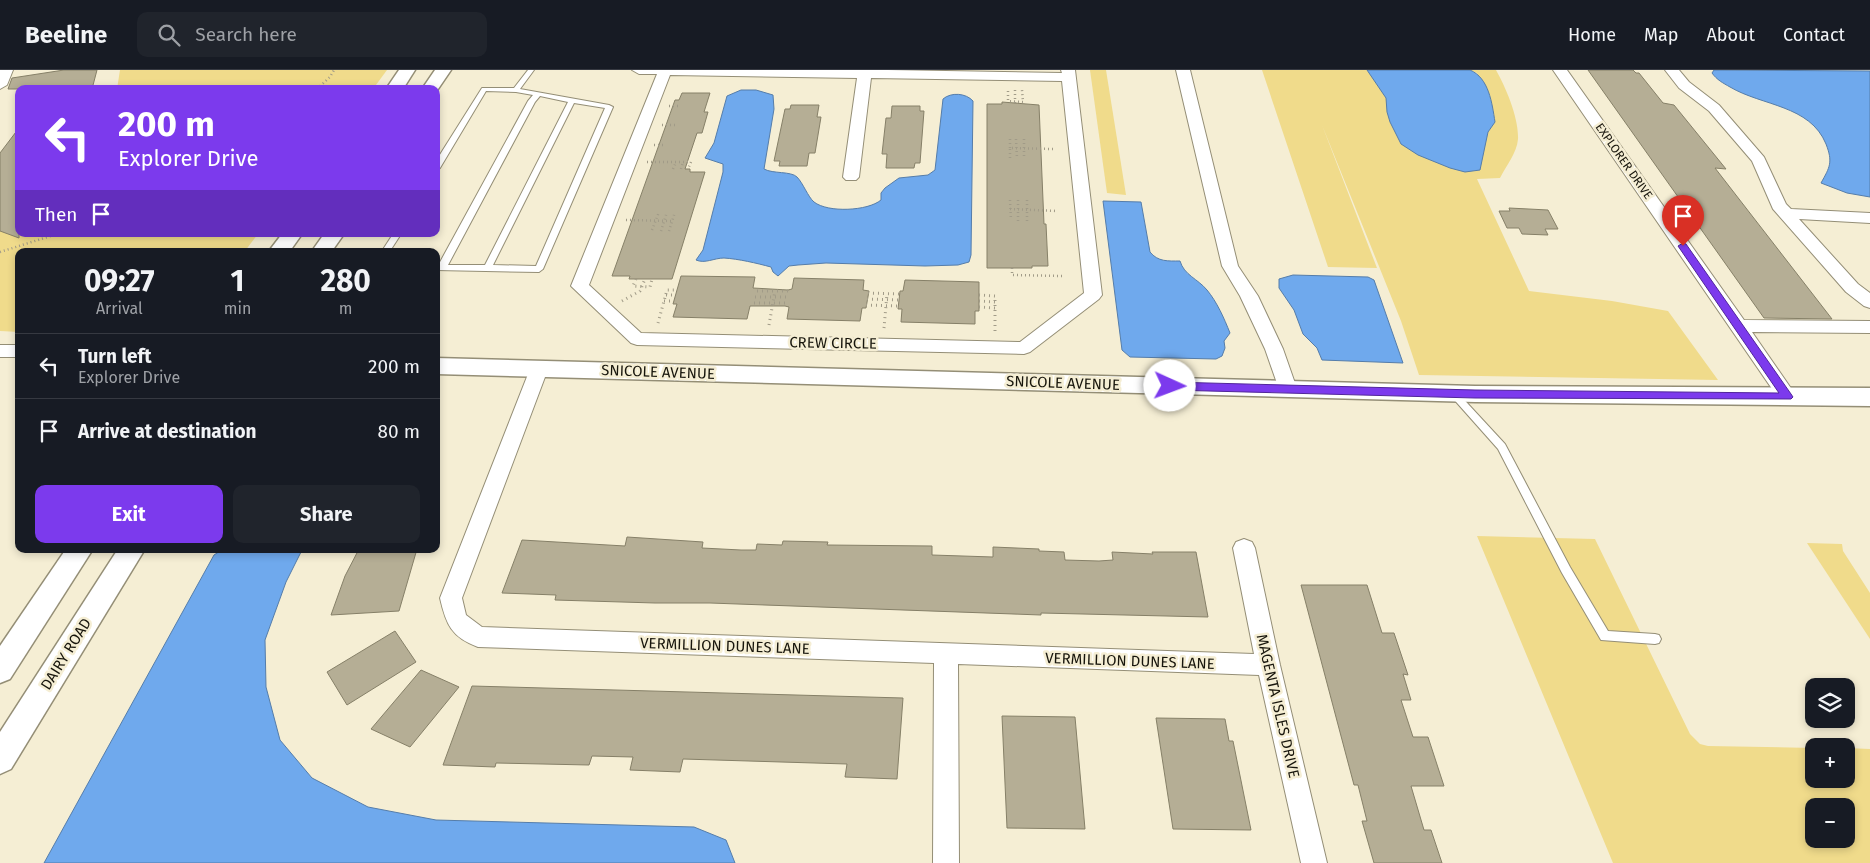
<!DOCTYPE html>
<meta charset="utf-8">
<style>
:root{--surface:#171b24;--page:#20242c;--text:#f1f3f6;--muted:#9ea1a6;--line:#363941;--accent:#7c3aed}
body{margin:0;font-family:"Fira Sans",sans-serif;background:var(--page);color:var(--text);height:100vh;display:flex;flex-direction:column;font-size:19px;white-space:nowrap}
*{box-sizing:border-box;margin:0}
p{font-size:16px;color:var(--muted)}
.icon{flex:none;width:28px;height:28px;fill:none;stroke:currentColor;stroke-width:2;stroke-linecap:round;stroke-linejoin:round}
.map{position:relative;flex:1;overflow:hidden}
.side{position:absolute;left:15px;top:178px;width:425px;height:305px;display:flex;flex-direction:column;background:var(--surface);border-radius:10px;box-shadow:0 2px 8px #0003}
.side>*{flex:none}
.hud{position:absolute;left:15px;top:15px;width:425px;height:152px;border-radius:10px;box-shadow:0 2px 8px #0003;background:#7c3aed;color:#fff;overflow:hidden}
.controls{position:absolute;left:1805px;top:608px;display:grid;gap:10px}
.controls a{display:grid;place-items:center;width:50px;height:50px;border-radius:10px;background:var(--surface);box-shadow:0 2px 8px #0003;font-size:25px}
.pin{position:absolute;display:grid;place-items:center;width:42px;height:42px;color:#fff;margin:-51px -21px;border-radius:50% 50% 50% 0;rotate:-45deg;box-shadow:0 0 5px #0007}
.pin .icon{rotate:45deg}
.me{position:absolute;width:55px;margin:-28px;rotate:92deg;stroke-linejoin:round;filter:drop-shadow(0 0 4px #0008)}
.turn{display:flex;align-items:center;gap:18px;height:105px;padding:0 20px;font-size:22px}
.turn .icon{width:65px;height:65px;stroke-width:2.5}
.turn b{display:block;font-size:35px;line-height:42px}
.then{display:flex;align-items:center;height:48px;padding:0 20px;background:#0003;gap:10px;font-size:19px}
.eta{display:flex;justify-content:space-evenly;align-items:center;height:85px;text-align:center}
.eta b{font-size:30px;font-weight:700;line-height:35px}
.button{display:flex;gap:10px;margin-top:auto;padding:10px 20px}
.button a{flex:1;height:58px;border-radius:10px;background:var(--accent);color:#fff;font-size:20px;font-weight:700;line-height:58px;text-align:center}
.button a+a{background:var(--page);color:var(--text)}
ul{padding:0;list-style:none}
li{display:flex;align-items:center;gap:15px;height:65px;padding:0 20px;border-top:1px solid var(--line)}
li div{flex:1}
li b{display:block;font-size:19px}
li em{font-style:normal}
header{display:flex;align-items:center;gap:30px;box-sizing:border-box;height:70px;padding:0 25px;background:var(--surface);border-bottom:1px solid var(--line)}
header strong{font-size:24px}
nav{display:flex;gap:28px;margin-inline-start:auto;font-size:18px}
.search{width:350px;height:45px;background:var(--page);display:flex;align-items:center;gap:12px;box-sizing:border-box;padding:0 18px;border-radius:10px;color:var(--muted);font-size:19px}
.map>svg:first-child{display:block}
.green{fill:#f0db8b;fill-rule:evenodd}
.water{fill:#6fa9ed;stroke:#557daa}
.building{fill:#b5ae95;stroke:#868068}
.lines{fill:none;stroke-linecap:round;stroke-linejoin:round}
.service-casing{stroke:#948e76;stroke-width:2}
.minor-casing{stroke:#948e76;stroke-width:2}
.tertiary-casing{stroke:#948e76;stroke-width:3}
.path-far1{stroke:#a19b88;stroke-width:2.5;stroke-dasharray:1 3;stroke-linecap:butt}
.path{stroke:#a19b88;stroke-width:3;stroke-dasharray:1 4;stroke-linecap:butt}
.service{fill:#fff;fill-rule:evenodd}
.minor{fill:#fff;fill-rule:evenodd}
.tertiary{fill:#fff;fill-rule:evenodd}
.route{fill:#7c3aed;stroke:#51269a}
.labels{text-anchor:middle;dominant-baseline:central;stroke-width:5;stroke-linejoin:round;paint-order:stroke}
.far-street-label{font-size:12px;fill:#17150c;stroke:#f5eed4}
.street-label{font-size:15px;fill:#17150c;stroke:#f5eed4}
</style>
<header>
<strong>Beeline</strong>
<div class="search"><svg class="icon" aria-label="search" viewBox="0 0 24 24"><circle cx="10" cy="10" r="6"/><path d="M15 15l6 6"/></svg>Search here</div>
<nav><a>Home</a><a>Map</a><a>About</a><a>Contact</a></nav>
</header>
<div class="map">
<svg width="1870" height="793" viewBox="0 0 1870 793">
<rect width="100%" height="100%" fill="#f5eed4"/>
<!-- green -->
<g class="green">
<polygon points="120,0 387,0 373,19 117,19"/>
<polygon points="1090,0 1106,0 1126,125 1107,123"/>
<path d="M1262,0h105l20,28v14l3,10 11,22 82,6 5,-18 7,-10 -18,-49 -7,-3h26c10,18 23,48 22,69 -1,14 -12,27 -18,39l-23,1 52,112 83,10 56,10 50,69 -299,-5 -18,-54 -79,-196 55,143 -49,-1z"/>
<polygon points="0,149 19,164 258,164 245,181 19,181 19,262 0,261"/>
<path d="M1477,466l118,3 95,195 10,10 8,2 106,2v31h32v-31l24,1v114h-257zM1814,736h32v33h-32z"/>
<polygon points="1807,473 1842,474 1843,481 1870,523 1870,569"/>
</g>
<!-- water -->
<g class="water">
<path d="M1367,0h103c19,8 22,33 25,52l-7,10 -8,38 -15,2 -15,-4 -32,-13 -17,-11 -11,-22 -3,-10 -1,-14z"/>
<path d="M1714,0l156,1v126l-23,-4 -26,-10c9,-16 12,-21 5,-39 -16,-39 -64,-38 -96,-57 -7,-4 -13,-7 -18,-14z"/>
<path d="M741,20h15l17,5 1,14 -10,60c9,5 27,2 33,8 6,6 11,20 17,25 14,11 54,9 67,-2v-7l4,-5 14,-10 29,-3 7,-5 8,-71c8,-7 23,-6 30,2l-2,154 -2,7 -11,3 -33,1 -99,-3 -28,2 -9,1 -11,10 -5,-4 -2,-5c-15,-4 -32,-8 -47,-9 -10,0 -19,6 -28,2l7,-10 20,-78v-8l-18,-6 9,-15 13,-47z"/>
<path d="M1103,131l38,1 9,50c8,10 18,9 30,9 4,14 18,18 27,29 10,12 17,28 23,43l-6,8 1,7 -3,8 -6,3 -86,-2 -8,-7z"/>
<polygon points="1293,205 1368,207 1374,210 1403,293 1322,290 1317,278 1303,264 1294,240 1279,218 1279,209"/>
<polygon points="223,479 302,480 286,512 265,570 266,617 280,670 312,708 368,737 436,750 694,757 726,770 735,793 44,793 214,485"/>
</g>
<!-- building -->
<g class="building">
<polygon points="64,0 97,0 92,19 8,19 12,8"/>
<polygon points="1588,0 1633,0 1636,3 1639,3 1663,33 1674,35 1726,99 1715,98 1832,249 1764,248"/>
<polygon points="682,23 710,23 704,42 708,42 702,63 697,63 685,99 690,99 690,102 705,102 672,209 629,209 630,206 612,206 675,30 679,30"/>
<polygon points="1002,32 1039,35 1044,154 1046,154 1048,196 1032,196 1032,198 987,198 987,34 1002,34"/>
<polygon points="791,35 819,35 817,47 821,47 815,83 809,83 807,96 779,96 780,91 774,91 785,39 790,39"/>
<polygon points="892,36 920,36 920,41 924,41 920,93 915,93 914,98 886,98 887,84 882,84 886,48 891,48"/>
<polygon points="19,58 19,168 0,161 0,83"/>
<polygon points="1509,138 1548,140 1558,159 1545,159 1548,165 1522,164 1519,158 1507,158 1499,141 1510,141"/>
<polygon points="681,206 755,207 753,218 788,220 792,219 794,208 864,210 863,220 869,221 866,238 862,238 860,251 787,249 789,237 785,236 750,236 747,249 673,247 677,234 673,234"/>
<polygon points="905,210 979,212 979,241 975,241 975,254 901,252 902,239 898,239 900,221 903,221"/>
<polygon points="627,467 703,472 702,478 741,480 756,480 757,474 782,475 783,471 828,472 827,475 932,476 932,485 993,487 993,477 1039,479 1039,481 1064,482 1065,490 1099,491 1113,490 1112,482 1153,484 1152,482 1196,482 1208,547 1041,543 1041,545 710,533 655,533 555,530 556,525 502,523 522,470 625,476"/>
<polygon points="359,479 417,479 399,541 331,545 345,506"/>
<polygon points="1301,515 1367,515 1382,563 1394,563 1408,605 1403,604 1411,630 1401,630 1413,667 1428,667 1444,716 1411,716 1424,760 1431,760 1442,793 1374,793 1362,751 1367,751 1358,715 1354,715"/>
<polygon points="395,561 416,592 347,635 327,602"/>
<polygon points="421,600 459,617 410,677 371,659"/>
<polygon points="472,616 903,628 897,709 845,707 847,694 683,689 680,702 630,700 633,687 592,686 589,695 496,693 495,697 443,695"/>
<polygon points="1002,646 1075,647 1085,759 1007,758"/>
<polygon points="1156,648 1225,649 1229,671 1233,671 1251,760 1173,759"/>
</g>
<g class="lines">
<defs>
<g id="service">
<path d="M528,0h6l-14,19 89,16 4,2 -70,162 -4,3 -103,-2v-6h3l89,-163 5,-6 -17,-3 -30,-1 -46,77 -4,2v-9l46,-73h32zM540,26l28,6 -83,163h-37l87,-163zM574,33l31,5 -69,158 -43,-1z"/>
<polygon points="393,164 401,164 390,181 382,181"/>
<polygon points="1453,320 1456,321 1505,374 1570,497 1608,561 1655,564 1659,565 1661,569 1659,573 1655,574 1601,570 1562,503 1498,379 1450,325 1448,323 1450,321"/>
</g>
<g id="minor">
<polygon points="0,0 13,0 7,15 0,19"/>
<path d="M632,0h256l174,3 -1,-3h14l27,225 -3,4 -69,53 -6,2 -387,-9 -6,-2 -60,-57 86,-212h-18zM670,5l187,3 -14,99 3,3h10l3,-3 12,-99 191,3 22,212 -64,49 -379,-9 -52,-48z"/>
<polygon points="1176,0 1190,0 1238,196 1258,226 1283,279 1297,319 1295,324 1288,326 1281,324 1279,319 1265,279 1240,226 1222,196"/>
<polygon points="1553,0 1567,0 1744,250 1870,251 1870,263 1752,262 1797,327 1795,332 1788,334 1781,332"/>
<polygon points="1665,0 1679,0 1689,12 1719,35 1764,87 1786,134 1791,139 1870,143 1870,153 1799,149 1858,214 1870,223 1870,238 1864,236 1846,222 1773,139 1752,91 1709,41 1679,18"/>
<rect x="0" y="275" width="19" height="12"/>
<path d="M539,293l7,1 2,5 -86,229 4,17 16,12 772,27 -21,-106 3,-6 8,-3 8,3 3,6 25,117 47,198h-26l-42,-188 -301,-11 1,199h-26l1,-200 -456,-16c-27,-10 -32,-23 -38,-49l90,-229 2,-5z"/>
</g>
<g id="tertiary">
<polygon points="399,0 415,0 403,19 386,19"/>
<polygon points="435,0 451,0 436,22 436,19 422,19"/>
<polygon points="282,164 302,164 290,181 269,181"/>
<polygon points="324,164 344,164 332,181 312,181"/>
<polygon points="436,288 1475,316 1870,318 1870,336 1475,332 436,304"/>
<polygon points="66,479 93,479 10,609 0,613 0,576"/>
<polygon points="118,479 145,479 11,699 0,704 0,662"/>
</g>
</defs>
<!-- service casing -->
<use href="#service" class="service-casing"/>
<!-- minor casing -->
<use href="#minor" class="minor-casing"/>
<!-- tertiary casing -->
<use href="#tertiary" class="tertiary-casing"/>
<!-- path-far1 -->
<g class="path-far1">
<polyline points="317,19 330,7 334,0"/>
<polyline points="1015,20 1015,33"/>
<polyline points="1008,21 1008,31 1023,32 1022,20"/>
<polyline points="669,36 678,36"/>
<polyline points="662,55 676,55"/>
<polyline points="1010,69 1010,78"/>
<polyline points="1016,69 1017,88"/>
<polyline points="1024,69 1024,88"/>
<polyline points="654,75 663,75"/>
<polyline points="1010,88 1010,78 1053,79"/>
<polyline points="647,92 691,92 688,99"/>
<polyline points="673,99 676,92"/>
<polyline points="681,99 683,92"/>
<polyline points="1010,130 1011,150"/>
<polyline points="1018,130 1018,151"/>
<polyline points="1027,130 1027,151"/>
<polyline points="1010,139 1057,141"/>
<polyline points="626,150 672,151"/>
<polyline points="652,160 659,142"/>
<polyline points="661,161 667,142"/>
<polyline points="669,161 675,142"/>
<polyline points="82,164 109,166 113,164"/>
<polyline points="0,182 57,164"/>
<polyline points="1012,198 1012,205 1062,206"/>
</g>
<!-- path -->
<g class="path">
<polyline points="636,209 633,216 650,217 652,209"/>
<polyline points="757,221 788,221"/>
<polyline points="868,223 899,224"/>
<polyline points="666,225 676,225"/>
<polyline points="979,225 995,226 995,261"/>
<polyline points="755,227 787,227"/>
<polyline points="867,229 899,230"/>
<polyline points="622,231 640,221 645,209"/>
<polyline points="664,231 674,231"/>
<polyline points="979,231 995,232"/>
<polyline points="754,233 786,233"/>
<polyline points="866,235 898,236"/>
<polyline points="979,237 995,238"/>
<polyline points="658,253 667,220 677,220"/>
<polyline points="769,255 775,221"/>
<polyline points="884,258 887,224"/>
</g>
<!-- service -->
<use href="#service" class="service"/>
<!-- minor -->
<use href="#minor" class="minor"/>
<!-- tertiary -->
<use href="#tertiary" class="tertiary"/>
</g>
<!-- route -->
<polygon class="route" points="1683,173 1686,174 1791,324 1793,327 1791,329 1475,328 1170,320 1164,316 1170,312 1475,320 1779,323 1678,176"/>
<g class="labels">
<!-- far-street labels -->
<g class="far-street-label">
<text transform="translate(1624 91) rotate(55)">EXPLORER DRIVE</text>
</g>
<!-- street labels -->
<g class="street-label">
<text transform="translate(833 273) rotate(1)">CREW CIRCLE</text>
<text transform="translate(658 302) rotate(2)">SNICOLE AVENUE</text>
<text transform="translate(1063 313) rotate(2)">SNICOLE AVENUE</text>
<text transform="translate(725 576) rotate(2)">VERMILLION DUNES LANE</text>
<text transform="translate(66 584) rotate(-58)">DAIRY ROAD</text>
<text transform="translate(1130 591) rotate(2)">VERMILLION DUNES LANE</text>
<text transform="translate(1278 636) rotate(77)">MAGENTA ISLES DRIVE</text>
</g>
</g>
</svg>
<div class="controls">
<a><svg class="icon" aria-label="layers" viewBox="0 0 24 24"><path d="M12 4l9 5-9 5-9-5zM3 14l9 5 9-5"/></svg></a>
<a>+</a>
<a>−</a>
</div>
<div class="pin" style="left:1683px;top:176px;background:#d93025"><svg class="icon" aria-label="arrive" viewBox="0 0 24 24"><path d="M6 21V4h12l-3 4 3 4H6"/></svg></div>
<svg class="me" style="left:1170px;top:316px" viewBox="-20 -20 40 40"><circle r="19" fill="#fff"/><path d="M0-13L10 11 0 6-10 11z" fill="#7c3aed"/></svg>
<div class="hud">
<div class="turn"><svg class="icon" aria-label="left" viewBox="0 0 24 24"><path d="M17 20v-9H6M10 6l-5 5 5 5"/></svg><div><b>200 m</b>Explorer Drive</div></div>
<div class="then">Then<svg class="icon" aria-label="arrive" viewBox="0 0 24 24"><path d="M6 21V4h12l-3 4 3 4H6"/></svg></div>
</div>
<section class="side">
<div class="eta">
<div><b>09:27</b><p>Arrival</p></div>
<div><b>1</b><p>min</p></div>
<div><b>280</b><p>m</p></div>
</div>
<ul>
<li><svg class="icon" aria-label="left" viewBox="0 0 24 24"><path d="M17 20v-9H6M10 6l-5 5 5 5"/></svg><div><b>Turn left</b><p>Explorer Drive</p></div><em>200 m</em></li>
<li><svg class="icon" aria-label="arrive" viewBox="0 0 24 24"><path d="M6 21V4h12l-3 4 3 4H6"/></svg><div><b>Arrive at destination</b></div><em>80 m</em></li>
</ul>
<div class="button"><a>Exit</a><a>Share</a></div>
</section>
</div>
